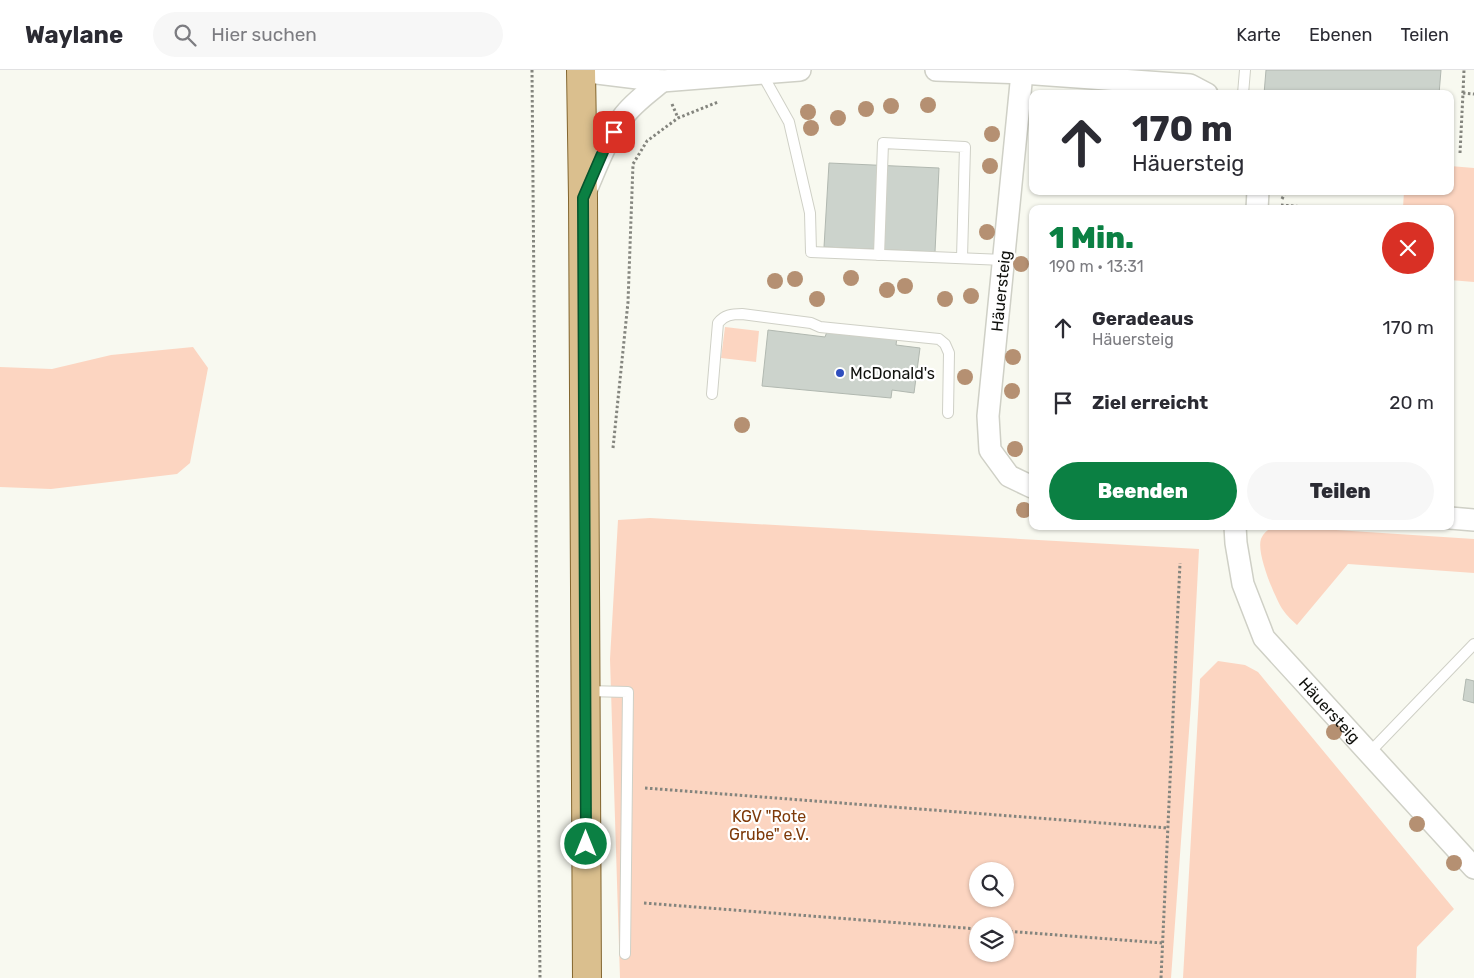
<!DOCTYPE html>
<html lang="de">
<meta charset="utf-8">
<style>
:root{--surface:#fff;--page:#f7f7f7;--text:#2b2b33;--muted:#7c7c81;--line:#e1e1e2;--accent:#0b8043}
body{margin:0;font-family:Rubik,sans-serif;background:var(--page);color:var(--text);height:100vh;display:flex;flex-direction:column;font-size:19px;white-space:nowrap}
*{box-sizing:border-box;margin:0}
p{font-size:16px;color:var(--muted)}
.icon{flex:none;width:28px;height:28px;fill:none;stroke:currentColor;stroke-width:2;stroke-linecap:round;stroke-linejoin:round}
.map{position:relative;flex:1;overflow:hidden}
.panel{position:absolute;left:1029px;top:135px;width:425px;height:325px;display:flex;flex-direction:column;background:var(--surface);border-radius:10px;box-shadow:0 1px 4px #0004}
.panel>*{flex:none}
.hud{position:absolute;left:1029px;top:20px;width:425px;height:105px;border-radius:10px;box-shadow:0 1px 4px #0004;background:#fff;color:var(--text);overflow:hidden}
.fabs{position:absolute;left:969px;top:792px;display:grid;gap:10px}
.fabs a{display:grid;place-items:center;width:45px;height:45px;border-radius:50%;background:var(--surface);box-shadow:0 1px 4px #0004;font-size:25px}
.pin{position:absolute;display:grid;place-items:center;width:42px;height:42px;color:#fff;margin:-21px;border-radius:10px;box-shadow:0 2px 8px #0006}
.me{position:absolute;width:55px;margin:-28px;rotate:0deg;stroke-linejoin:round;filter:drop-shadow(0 0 4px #0008)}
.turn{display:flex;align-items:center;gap:18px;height:105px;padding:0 20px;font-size:22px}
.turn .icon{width:65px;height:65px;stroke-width:2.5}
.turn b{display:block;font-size:35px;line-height:42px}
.round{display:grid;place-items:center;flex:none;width:52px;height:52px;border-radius:26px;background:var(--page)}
.summary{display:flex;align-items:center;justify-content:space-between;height:85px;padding:0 20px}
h1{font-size:30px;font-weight:800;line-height:38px;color:var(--accent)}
.primary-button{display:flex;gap:10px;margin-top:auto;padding:10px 20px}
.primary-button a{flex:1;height:58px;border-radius:30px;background:var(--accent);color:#fff;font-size:20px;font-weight:800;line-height:58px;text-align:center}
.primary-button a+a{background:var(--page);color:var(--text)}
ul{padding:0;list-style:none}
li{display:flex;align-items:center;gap:15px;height:75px;padding:0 20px}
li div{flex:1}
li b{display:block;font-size:19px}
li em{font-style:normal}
header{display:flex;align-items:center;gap:30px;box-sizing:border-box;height:70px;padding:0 25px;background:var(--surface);border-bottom:1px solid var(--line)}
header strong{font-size:24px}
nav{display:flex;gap:28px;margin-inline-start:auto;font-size:18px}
.search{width:350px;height:45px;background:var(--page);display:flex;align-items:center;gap:12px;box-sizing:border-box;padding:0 18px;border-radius:28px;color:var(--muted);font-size:19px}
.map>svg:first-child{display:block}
.green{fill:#fcd5c1;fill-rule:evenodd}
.building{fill:#ccd3cc;stroke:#b1b8b0}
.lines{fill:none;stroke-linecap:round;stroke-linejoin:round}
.service-casing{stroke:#cfd0c6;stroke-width:12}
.minor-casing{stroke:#cfd0c6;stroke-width:24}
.primary-casing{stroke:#83662f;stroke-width:30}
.path{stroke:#84857e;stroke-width:3;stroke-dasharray:2.5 2.5;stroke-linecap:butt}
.service{stroke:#fff;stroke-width:10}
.minor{stroke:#fff;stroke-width:21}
.primary{stroke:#dabf8e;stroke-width:28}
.tree{fill:#b59072}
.route-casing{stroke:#07532c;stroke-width:12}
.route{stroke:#0b8043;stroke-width:9}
.poi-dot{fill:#2f4ebe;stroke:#fff;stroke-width:2}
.labels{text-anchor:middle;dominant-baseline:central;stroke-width:4.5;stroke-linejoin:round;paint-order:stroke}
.street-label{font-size:16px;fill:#10110d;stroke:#fff}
.poi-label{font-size:16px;fill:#10110d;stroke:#fff;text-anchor:start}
.park-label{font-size:16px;fill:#7e3a0a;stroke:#fff}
</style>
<header>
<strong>Waylane</strong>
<div class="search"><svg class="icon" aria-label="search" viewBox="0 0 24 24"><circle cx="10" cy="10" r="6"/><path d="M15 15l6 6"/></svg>Hier suchen</div>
<nav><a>Karte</a><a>Ebenen</a><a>Teilen</a></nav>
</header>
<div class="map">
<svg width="1474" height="908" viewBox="0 0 1474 908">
<rect width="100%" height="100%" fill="#f8f9f0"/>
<!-- green -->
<g class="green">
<polygon points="1450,96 1474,98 1474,212 1450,210 1450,139 1403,139 1403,138 1404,121 1450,121"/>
<polygon points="725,257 759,261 756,292 721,288"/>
<polygon points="193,277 208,298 190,393 177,404 51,419 0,417 0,297 52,299 111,285"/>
<path d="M650,448l549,31 -8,155 -20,274h-551l-10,-319 8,-139zM978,801h27v28h-27zM978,856h27v28h-27z"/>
<path d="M1275,456l199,13v34l-126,-9 -51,61c-5,-5 -10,-9 -14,-15 -8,-12 -27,-57 -22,-71 3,-7 8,-10 14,-13z"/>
<polygon points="1218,591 1245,595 1258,602 1454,839 1417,877 1416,908 1183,908 1200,609"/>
</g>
<!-- building -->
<g class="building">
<polygon points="1266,0 1441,0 1439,24 1264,24"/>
<polygon points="829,93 939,98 935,182 824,177"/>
<polygon points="828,259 897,267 896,275 920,278 914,323 892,320 891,328 762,316 768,260 825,267"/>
<polygon points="1466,609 1474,611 1474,633 1463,630"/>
</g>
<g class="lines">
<defs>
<g id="service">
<polyline points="761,2 789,52 810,143 811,182 1004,190"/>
<polyline points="1243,24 1245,0"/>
<polyline points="879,185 883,73 965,77 962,188"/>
<path d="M712,324l6,-71c6,-8 14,-9 24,-9l69,9 9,4 119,12 6,5 4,9 -1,60"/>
<polyline points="586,621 628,622 625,884"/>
<polyline points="1369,683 1474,574"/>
</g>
<g id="minor">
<polyline points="936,0 1022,3 1190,15 1207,24"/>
<polyline points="581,1 662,11 800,0"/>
<polyline points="1022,3 988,346 990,380 1009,406 1032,417"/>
<path d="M585,123c11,-26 21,-53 38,-76 10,-14 26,-25 39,-36"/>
<polyline points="1257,139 1258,121"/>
<polyline points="1450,448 1474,450"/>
<path id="s1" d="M1235,456l1,17 7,41 21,54 210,230"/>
</g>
<polyline id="primary" points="581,0 583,128 587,908"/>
</defs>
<!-- service casing -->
<use href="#service" class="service-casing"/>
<!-- minor casing -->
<use href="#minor" class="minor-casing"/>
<!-- primary casing -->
<use href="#primary" class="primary-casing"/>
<!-- path -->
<g class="path">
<polyline points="532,0 540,908"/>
<polyline points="1463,23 1464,0"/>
<polyline points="672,34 678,48"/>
<polyline points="1460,83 1463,23 1474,24"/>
<polyline points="1282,129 1286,121"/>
<polyline points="1281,135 1330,139"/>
<polyline points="613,378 628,232 633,94 647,71 678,48 718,32"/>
<polyline points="645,718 1168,758"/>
<polyline points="644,833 978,859"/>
<polyline points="1005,861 1162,873"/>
<polyline points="1161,908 1180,493"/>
</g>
<!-- service -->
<use href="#service" class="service"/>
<!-- minor -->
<use href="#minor" class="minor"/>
<!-- primary -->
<use href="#primary" class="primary"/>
</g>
<!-- trees -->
<g class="tree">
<circle cx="928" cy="35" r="8"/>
<circle cx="891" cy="36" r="8"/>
<circle cx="866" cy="39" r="8"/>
<circle cx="808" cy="42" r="8"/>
<circle cx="838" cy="48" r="8"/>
<circle cx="811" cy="58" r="8"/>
<circle cx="992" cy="64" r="8"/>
<circle cx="990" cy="96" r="8"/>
<circle cx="987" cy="162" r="8"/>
<circle cx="1021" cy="194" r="8"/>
<circle cx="851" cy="208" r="8"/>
<circle cx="795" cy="209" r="8"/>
<circle cx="775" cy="211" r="8"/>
<circle cx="905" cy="216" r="8"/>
<circle cx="887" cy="220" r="8"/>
<circle cx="971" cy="226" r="8"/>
<circle cx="817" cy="229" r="8"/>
<circle cx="945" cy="229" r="8"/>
<circle cx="1013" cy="287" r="8"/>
<circle cx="965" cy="307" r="8"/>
<circle cx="1012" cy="321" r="8"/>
<circle cx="742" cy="355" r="8"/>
<circle cx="1015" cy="379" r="8"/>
<circle cx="1024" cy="440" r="8"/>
<circle cx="1334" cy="662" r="8"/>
<circle cx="1417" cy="754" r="8"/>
<circle cx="1454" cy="793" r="8"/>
</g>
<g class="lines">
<defs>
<polyline id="route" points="586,774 583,128 605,77 614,62"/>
</defs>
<!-- route casing -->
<use href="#route" class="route-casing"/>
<!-- route -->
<use href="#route" class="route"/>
</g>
<!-- markers -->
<circle class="poi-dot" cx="840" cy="303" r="5"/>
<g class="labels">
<!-- street labels -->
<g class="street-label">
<text transform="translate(1001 221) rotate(-84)">Häuersteig</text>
<text stroke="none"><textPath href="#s1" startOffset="214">Häuersteig</textPath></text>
</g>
<!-- poi labels -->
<g class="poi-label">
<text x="850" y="303">McDonald's</text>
</g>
<!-- park labels -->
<g class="park-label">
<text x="769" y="746">KGV "Rote<tspan x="769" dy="18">Grube" e.V.</tspan></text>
</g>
</g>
</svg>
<div class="fabs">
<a><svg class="icon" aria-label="search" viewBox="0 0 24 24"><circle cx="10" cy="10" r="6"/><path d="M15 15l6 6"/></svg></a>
<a><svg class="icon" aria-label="layers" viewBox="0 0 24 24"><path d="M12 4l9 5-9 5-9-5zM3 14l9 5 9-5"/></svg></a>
</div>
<div class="pin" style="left:614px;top:62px;background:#d93025"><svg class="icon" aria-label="arrive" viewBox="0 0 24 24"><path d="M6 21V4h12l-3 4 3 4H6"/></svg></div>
<svg class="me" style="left:586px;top:774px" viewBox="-20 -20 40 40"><circle r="17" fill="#0b8043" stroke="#fff" stroke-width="3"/><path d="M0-11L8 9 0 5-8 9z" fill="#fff"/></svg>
<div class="hud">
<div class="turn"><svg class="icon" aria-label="ahead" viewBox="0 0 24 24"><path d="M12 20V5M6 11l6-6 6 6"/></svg><div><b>170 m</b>Häuersteig</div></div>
</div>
<section class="panel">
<div class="summary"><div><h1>1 Min.</h1><p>190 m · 13:31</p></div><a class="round" style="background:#d93025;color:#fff"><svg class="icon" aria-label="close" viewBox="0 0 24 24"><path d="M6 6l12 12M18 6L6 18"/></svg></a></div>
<ul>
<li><svg class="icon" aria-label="ahead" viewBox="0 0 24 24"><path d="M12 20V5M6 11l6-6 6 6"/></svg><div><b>Geradeaus</b><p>Häuersteig</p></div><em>170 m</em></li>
<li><svg class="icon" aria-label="arrive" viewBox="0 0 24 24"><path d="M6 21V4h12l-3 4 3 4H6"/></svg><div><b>Ziel erreicht</b></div><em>20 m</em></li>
</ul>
<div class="primary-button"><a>Beenden</a><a>Teilen</a></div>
</section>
</div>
